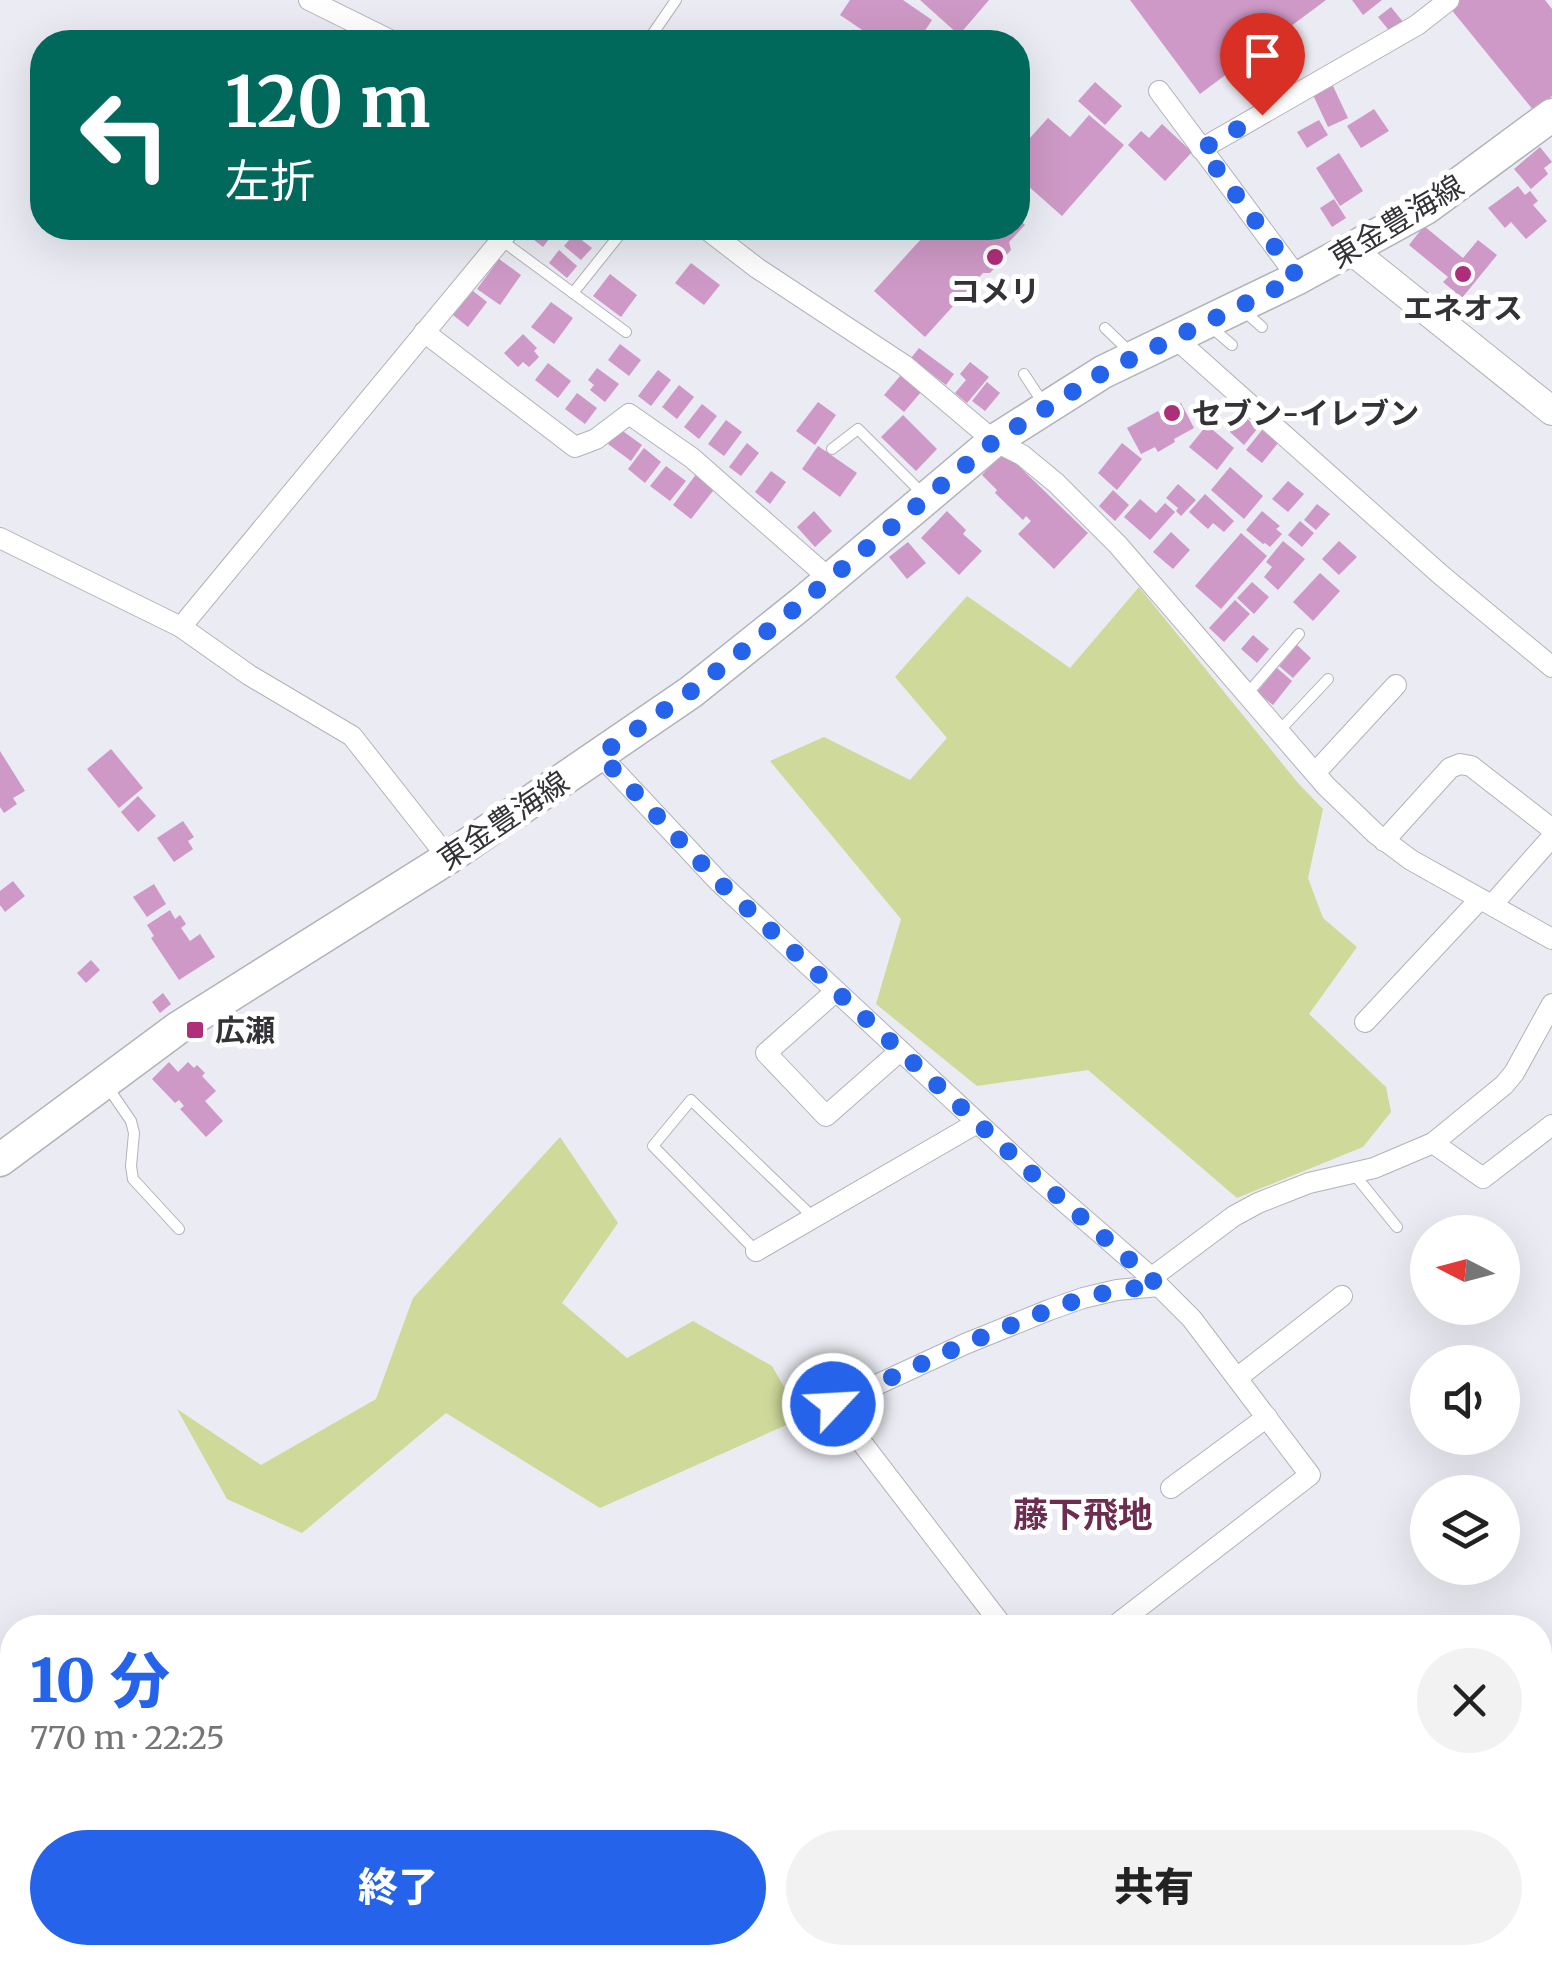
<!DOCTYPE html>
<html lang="ja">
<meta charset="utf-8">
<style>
:root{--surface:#fff;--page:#f2f2f2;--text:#222;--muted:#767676;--accent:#2563eb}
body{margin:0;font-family:Merriweather,"Noto Sans JP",serif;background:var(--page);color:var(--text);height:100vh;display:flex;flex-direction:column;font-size:38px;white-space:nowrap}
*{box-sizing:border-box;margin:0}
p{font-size:32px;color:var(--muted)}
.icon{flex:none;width:55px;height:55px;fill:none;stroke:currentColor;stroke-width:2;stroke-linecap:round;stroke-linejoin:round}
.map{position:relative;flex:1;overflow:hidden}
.drawer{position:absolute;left:0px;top:1615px;width:1552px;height:350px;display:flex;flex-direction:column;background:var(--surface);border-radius:40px 40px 0 0;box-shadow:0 10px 40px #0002}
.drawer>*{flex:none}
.guide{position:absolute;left:30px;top:30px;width:1000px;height:210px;border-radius:40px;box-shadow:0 10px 40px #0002;background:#00695c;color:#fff;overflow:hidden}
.needle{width:65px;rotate:276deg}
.tools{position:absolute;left:1410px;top:1215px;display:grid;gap:20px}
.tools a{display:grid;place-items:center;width:110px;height:110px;border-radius:50%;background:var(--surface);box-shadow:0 10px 40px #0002;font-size:50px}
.pin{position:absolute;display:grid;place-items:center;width:85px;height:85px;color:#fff;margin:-102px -42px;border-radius:50% 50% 50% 0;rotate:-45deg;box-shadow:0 0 10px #0007}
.pin .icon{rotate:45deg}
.me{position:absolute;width:110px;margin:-55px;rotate:65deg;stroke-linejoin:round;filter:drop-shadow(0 0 8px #0008)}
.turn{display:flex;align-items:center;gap:35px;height:210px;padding:0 30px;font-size:45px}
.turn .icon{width:130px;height:130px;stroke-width:2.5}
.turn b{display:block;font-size:70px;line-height:85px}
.round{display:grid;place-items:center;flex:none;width:105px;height:105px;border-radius:52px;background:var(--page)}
.overview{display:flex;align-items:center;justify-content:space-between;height:170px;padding:0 30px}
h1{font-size:60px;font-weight:800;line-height:75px;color:var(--accent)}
.action{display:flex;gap:20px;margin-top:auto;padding:20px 30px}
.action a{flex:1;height:115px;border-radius:60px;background:var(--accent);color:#fff;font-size:40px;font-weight:800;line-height:115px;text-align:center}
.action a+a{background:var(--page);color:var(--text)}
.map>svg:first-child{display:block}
.green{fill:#ced99a}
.building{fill:#ce99c6}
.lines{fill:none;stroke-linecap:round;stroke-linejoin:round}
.service-casing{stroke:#b2b2ba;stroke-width:12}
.minor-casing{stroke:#b2b2ba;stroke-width:22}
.tertiary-casing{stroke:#b2b2ba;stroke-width:30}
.primary-casing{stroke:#b2b2ba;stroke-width:35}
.service{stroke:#fff;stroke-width:10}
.minor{stroke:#fff;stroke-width:20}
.tertiary{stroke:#fff;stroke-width:28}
.primary{stroke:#fff;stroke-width:32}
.route{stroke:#2563eb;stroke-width:18;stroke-dasharray:0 32.4}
.poi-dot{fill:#af2e7a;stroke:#fff;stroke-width:4}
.labels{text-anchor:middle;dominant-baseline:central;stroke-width:10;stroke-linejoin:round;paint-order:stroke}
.street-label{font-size:30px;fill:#333236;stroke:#fff}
.poi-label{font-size:30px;font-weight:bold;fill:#333236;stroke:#fff}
.quarter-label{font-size:35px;font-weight:bold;fill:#6d2d50;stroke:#fff}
</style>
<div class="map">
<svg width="1552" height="1965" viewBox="0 0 1552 1965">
<rect width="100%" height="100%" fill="#ebebf3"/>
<!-- green -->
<g class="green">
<polygon points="1139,587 1298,783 1323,809 1308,878 1323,918 1357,947 1309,1014 1386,1087 1391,1112 1363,1147 1237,1198 1088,1070 977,1086 876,1004 901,919 770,761 824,737 910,780 947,738 895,677 967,596 1070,668"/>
<polygon points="560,1137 618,1223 562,1303 627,1358 693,1321 772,1366 802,1418 600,1508 446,1413 302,1533 227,1499 177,1409 261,1465 376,1399 413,1298"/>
</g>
<!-- building -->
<g class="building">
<polygon points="850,0 903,0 932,20 922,35 930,40 928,42 880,42 840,15"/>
<polygon points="920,0 989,0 959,35"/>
<polygon points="1130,0 1326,0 1200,94"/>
<polygon points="1352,0 1382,0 1363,15"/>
<polygon points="1460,0 1545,0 1552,9 1552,96 1534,111 1450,8"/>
<polygon points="1391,7 1404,23 1392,34 1378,17"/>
<polygon points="1095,82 1122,106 1105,125 1078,101"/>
<polygon points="1333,86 1348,118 1328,127 1313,95"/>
<polygon points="1374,109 1389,131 1361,148 1347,126"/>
<polygon points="1089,115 1124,145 1062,216 1018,177 1018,144 1025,135 1029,139 1048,118 1070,137"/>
<polygon points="1319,120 1328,135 1307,148 1297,132"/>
<polygon points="1162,124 1192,152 1165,181 1128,145 1141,131 1149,138"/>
<polygon points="1540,147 1552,162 1544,168 1548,174 1531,189 1514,169"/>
<polygon points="1339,153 1363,191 1340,206 1316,168"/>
<polygon points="1518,186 1525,195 1530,191 1538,201 1533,205 1547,221 1526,239 1511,222 1505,228 1488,208"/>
<polygon points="1334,199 1346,218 1332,227 1320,208"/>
<polygon points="1018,218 1025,225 1009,242 1011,250 990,273 983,273 925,337 874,291 931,228 1018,228"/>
<polygon points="1424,226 1463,258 1478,240 1497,255 1462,298 1443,282 1448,277 1409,245"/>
<polygon points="519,228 551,228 555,231 543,247"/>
<polygon points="574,234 592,248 581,260 564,246"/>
<polygon points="559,250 577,266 567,278 549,263"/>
<polygon points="499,259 521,275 500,305 477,289"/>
<polygon points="691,263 720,285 704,305 675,283"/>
<polygon points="610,274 637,295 621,317 593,296"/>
<polygon points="473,291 487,302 468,327 453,315"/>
<polygon points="551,302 573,318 554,344 531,327"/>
<polygon points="523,334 537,348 534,351 539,357 529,367 523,362 518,367 504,353"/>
<polygon points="620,344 641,360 629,376 608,360"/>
<polygon points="919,348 954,374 946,385 911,358"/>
<polygon points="970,362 989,377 967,403 955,393 966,380 960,374"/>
<polygon points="548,363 571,381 558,398 535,380"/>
<polygon points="597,368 619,384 605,402 590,390 594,385 588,380"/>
<polygon points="658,370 671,380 651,406 638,396"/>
<polygon points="901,375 921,392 904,412 884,395"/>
<polygon points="987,382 1000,393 985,411 972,401"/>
<polygon points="679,385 694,397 677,419 662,407"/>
<polygon points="577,393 597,408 585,424 565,409"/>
<polygon points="818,402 836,415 815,445 796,431"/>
<polygon points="1181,403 1194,428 1174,439 1175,442 1158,452 1155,447 1141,454 1127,428 1158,411 1160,414"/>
<polygon points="702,404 717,416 699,439 684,427"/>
<polygon points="903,415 937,449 916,471 881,437"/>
<polygon points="1244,416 1258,428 1244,445 1230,432"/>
<polygon points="726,420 742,432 724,456 708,444"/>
<polygon points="1207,425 1234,448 1217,470 1189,447"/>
<polygon points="620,429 642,445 631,461 608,444"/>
<polygon points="1262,430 1278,443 1262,463 1246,450"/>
<polygon points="747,443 759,453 741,476 729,467"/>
<polygon points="1122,443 1142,459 1117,490 1098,473"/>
<polygon points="818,446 857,473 840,497 802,469"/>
<polygon points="644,448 661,462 645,483 628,469"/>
<polygon points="1004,452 1088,533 1054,569 1018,534 1031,521 1026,516 1023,520 995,493 997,490 982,475"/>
<polygon points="666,466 686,481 670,501 650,486"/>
<polygon points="1230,467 1263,496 1244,519 1211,490"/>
<polygon points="771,471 786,482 770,504 755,492"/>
<polygon points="697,473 716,487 691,519 673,505"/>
<polygon points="1288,481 1304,494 1288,512 1272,499"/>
<polygon points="1178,484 1196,500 1181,516 1176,511 1178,508 1166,498"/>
<polygon points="1113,490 1129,505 1115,521 1099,506"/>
<polygon points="1205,494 1234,521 1224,532 1213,523 1208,529 1189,512"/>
<polygon points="1140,499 1156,513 1165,503 1175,512 1150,540 1124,517"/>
<polygon points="1317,504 1330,514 1316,530 1304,520"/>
<polygon points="814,511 832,531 815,547 797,527"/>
<polygon points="947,511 966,530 963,534 982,551 959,575 921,538"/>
<polygon points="1262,511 1280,526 1276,529 1282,534 1270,547 1265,543 1263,544 1246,530"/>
<polygon points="1300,521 1314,533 1302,547 1288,535"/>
<polygon points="1171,532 1190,550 1173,569 1153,552"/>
<polygon points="1241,533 1267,556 1221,609 1195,586"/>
<polygon points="1283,541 1305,559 1278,590 1264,577 1272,567 1266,562"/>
<polygon points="1339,541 1357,557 1339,575 1322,559"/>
<polygon points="908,542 926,563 907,579 889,557"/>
<polygon points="1320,573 1340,591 1313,621 1293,602"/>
<polygon points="1252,582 1269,597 1254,614 1237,598"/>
<polygon points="1235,600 1250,614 1224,642 1209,628"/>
<polygon points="1253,635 1269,649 1257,663 1241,649"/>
<polygon points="1297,645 1311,658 1293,678 1279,666"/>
<polygon points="1277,668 1292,681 1273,705 1257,692"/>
<polygon points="111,749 143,788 119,808 87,769"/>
<polygon points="0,751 25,791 13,798 17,804 4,813 0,807"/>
<polygon points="138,796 156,816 138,832 121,812"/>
<polygon points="183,821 194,837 188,841 193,849 174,862 157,838"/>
<polygon points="13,881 25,896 5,912 0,905 0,891"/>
<polygon points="154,884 166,904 147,917 133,897"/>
<polygon points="170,910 175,919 180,915 186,924 181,928 190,941 200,934 215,957 179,980 151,938 154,936 147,925"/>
<polygon points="91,960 100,970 86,983 77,973"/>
<polygon points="163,993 171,1004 160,1013 152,1002"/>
<polygon points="169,1062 178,1072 188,1062 194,1068 197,1065 205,1073 202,1076 216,1091 205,1101 223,1121 206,1137 180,1109 184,1106 179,1100 175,1103 152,1079"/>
</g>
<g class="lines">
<defs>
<g id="service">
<polyline points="647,42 676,0"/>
<polyline points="501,240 626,332"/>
<polyline points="573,293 625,228"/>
<polyline points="1244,311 1262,327"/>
<polyline points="1211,327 1232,345"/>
<polyline points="1105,328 1130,352"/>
<polyline points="1024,374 1043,403"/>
<polyline points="832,449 858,429 922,493"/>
<polyline points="1247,694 1299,634"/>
<polyline points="1279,731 1328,679"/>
<polyline points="107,1086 131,1121 134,1133 131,1166 133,1179 179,1229"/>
<polyline points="1354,1174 1397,1227"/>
<polyline points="756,1251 653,1146 691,1100 813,1217"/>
</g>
<g id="minor">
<polyline points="309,0 394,42"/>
<polyline points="1159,91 1298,278"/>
<polyline points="1201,149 1417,25 1449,0"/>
<polyline points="705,228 757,268 904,365 994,441 1022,455 1056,483 1118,545 1326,786 1376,834 1411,860 1552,939"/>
<polyline points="424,332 575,447 596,439 629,414 692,458 831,580"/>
<polyline points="1174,337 1441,575 1552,667"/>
<polyline points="0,538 181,627 249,675 352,736 448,858"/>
<polyline points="181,627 511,228"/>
<polyline points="600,755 718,881 1037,1178 1144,1271 1192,1319 1310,1475 1112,1628"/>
<polyline points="1315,773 1396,685"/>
<polyline points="1384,841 1450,768 1460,764 1471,766 1552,829"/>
<polyline points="1492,905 1552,837"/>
<polyline points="836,991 766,1053 826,1116 900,1051"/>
<polyline points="1365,1022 1480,899"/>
<polyline points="1433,1143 1483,1178 1552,1125"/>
<polyline points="756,1251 977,1123"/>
<polyline points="1151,1278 1234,1216 1258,1203 1309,1183 1374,1168 1433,1143 1504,1085 1514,1073 1552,1004"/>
<polyline points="1237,1378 1342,1296"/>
<polyline points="1171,1488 1267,1417"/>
<polyline points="1004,1628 833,1405 965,1344 1049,1310 1083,1298 1117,1290 1159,1286"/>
</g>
<polyline id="tertiary" points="1351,250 1552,411"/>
<polyline id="primary" points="0,1160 178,1028 448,858 691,692 801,604 994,441 1103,372 1298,278 1426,208 1552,115"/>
</defs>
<!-- service casing -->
<use href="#service" class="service-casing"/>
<!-- minor casing -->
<use href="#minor" class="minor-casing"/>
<!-- tertiary casing -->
<use href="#tertiary" class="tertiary-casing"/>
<!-- primary casing -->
<use href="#primary" class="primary-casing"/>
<!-- service -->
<use href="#service" class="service"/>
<!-- minor -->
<use href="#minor" class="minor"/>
<!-- tertiary -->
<use href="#tertiary" class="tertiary"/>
<!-- primary -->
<use href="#primary" class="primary"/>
</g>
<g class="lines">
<!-- route -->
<polyline class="route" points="833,1404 965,1344 1049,1310 1083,1298 1117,1290 1159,1286 1037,1178 718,881 600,755 690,692 774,626 994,441 1104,372 1298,278 1202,149 1262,115"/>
</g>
<!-- markers -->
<g class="poi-dot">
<circle cx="995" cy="257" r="10"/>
<circle cx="1463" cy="274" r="10"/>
<circle cx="1172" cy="413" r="10"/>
<rect x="185" y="1020" width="20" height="20" rx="5"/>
</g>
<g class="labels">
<!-- street labels -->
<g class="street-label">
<text transform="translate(1396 221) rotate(-31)">東金豊海線</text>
<text transform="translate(503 820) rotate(-34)">東金豊海線</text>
</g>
<!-- poi labels -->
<g class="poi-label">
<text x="995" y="291">コメリ</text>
<text x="1463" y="308">エネオス</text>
<text x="1192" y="413" text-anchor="start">セブン-イレブン</text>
<text x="215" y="1030" text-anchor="start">広瀬</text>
</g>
<!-- quarter labels -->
<g class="quarter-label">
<text x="1083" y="1515">藤下飛地</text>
</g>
</g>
</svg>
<div class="tools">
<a><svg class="needle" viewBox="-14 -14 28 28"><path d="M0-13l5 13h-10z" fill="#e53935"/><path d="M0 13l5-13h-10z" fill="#767676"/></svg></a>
<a><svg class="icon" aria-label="sound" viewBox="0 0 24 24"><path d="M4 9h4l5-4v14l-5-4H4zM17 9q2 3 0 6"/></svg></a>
<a><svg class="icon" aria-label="layers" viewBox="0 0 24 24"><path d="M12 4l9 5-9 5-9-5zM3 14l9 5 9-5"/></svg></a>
</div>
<div class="pin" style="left:1262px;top:115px;background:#d93025"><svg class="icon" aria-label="arrive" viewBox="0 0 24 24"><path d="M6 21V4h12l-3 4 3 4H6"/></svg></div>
<svg class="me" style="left:833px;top:1404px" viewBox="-20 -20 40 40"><circle r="17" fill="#2563eb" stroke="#fff" stroke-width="3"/><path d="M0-11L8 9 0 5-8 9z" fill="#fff"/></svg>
<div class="guide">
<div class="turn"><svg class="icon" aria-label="left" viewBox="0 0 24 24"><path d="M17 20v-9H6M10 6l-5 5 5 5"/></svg><div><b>120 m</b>左折</div></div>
</div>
<section class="drawer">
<div class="overview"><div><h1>10 分</h1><p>770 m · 22:25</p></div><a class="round"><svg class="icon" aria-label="close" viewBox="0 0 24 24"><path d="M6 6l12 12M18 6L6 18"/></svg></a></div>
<div class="action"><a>終了</a><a>共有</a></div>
</section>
</div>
